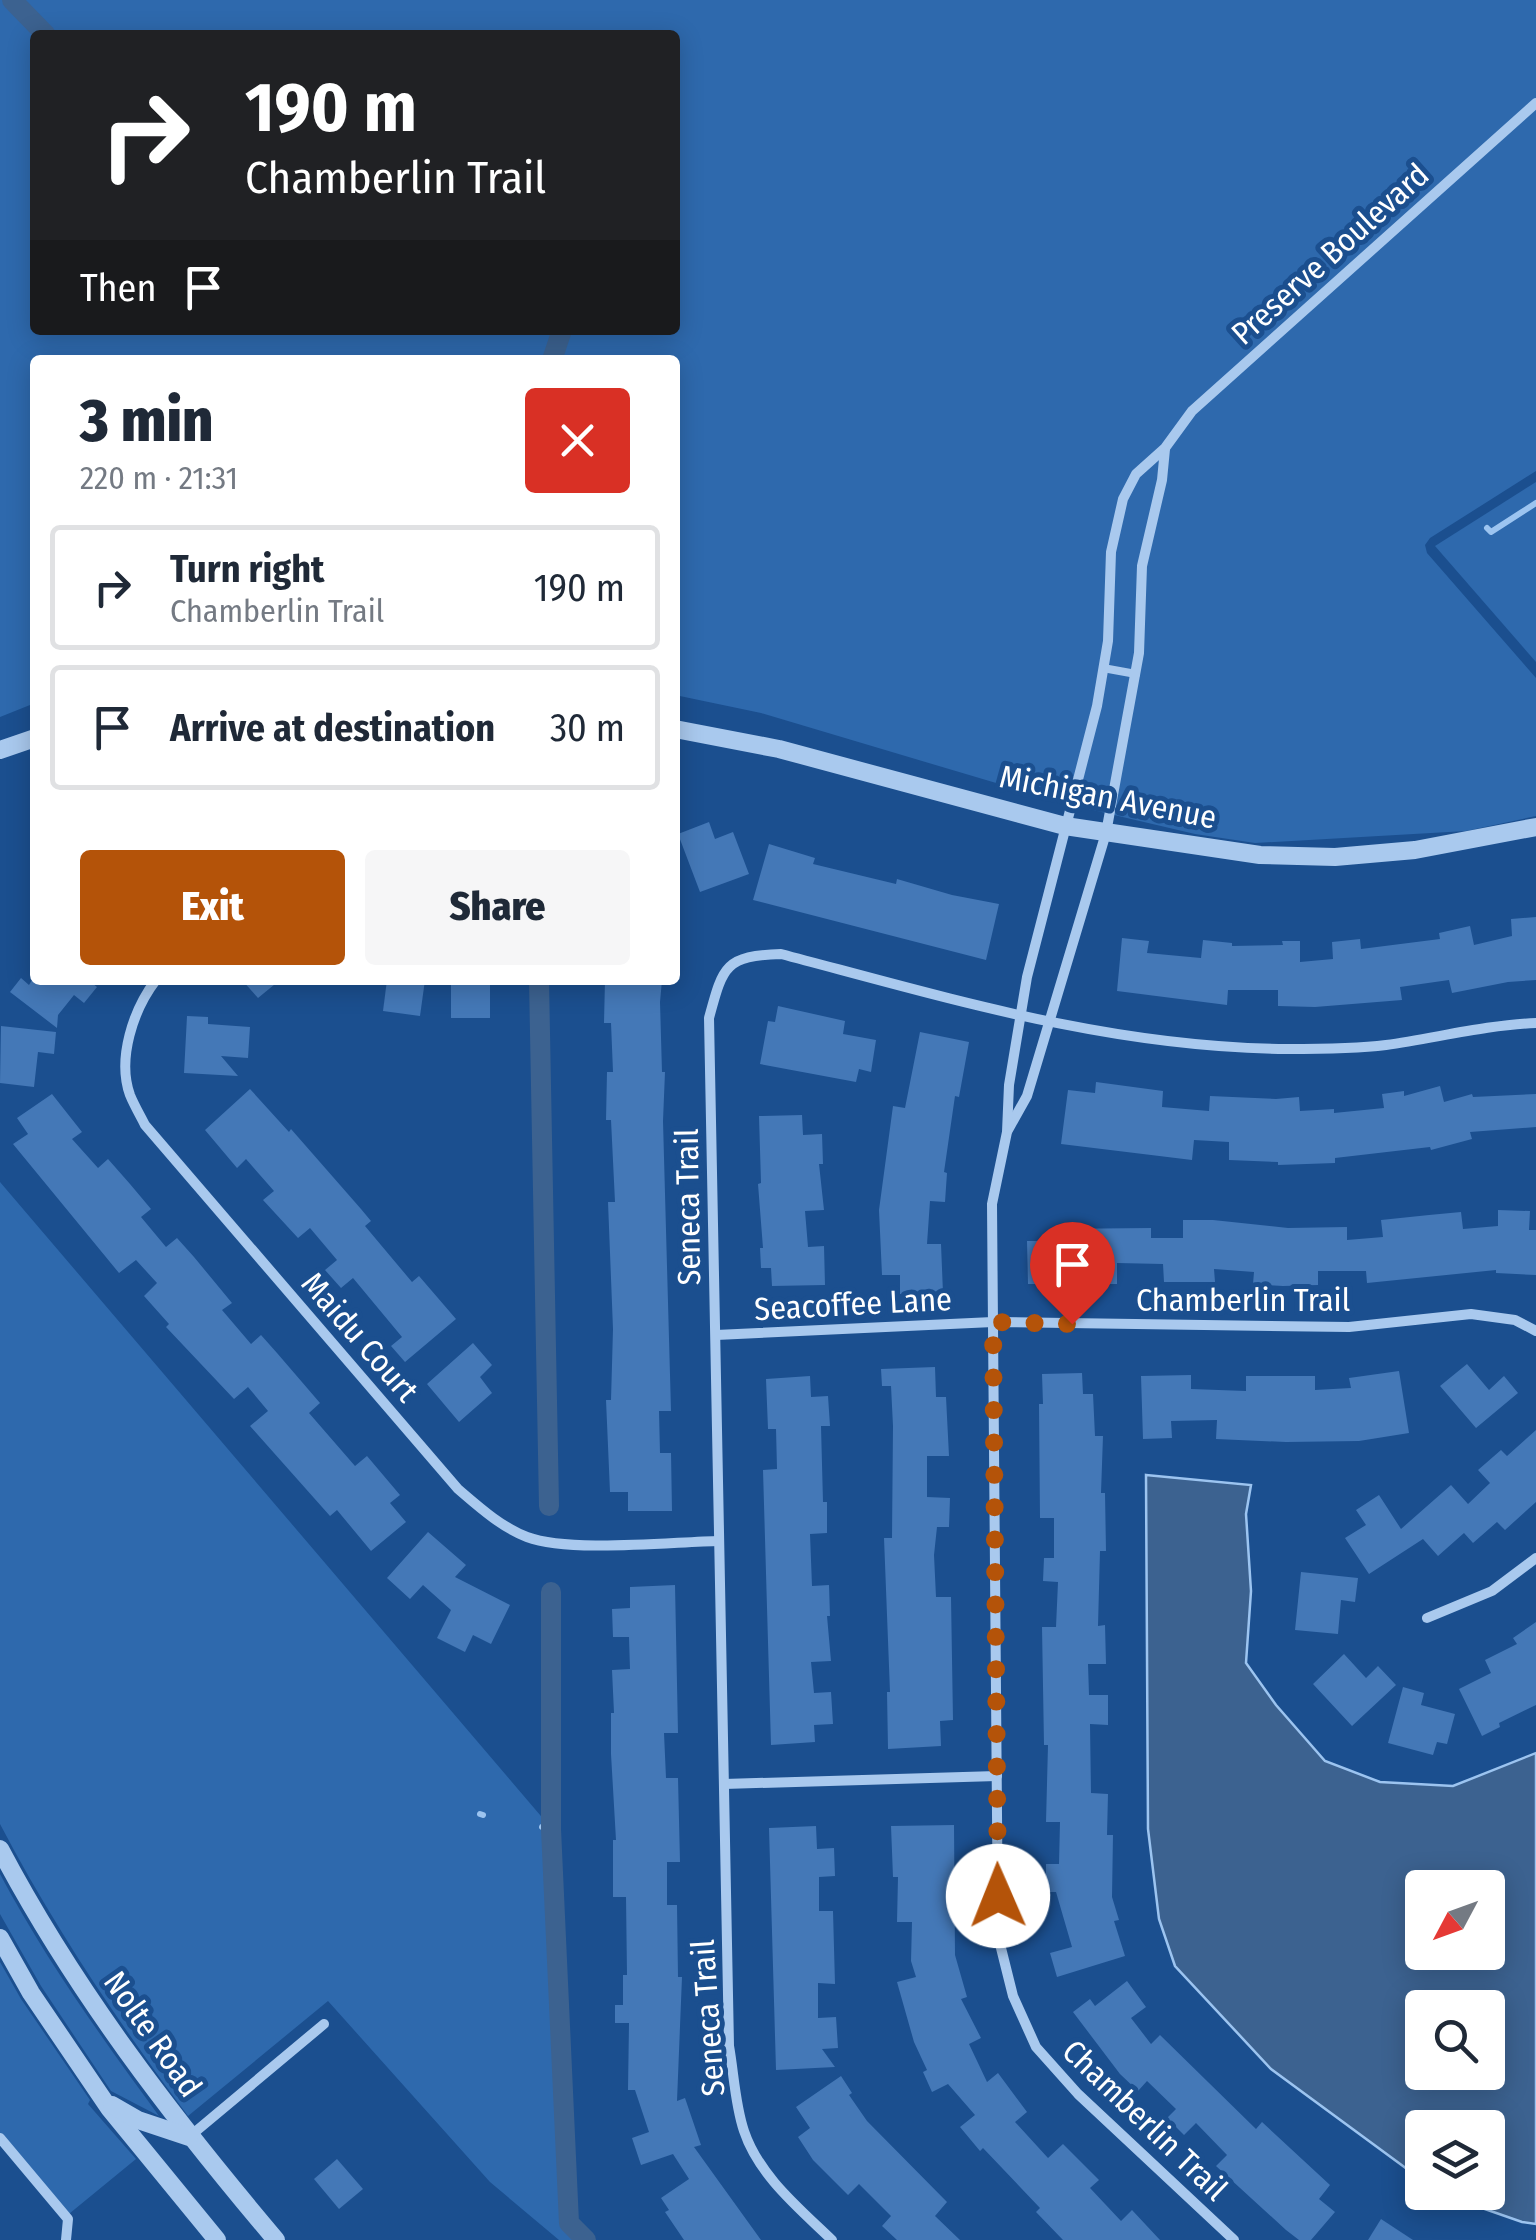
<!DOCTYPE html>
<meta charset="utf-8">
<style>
:root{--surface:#fff;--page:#f6f6f7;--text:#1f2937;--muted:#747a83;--line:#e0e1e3;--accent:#b45309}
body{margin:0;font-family:"Fira Sans Condensed",sans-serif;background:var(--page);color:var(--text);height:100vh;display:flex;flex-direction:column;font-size:38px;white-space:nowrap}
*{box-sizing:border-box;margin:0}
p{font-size:32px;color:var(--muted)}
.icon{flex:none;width:55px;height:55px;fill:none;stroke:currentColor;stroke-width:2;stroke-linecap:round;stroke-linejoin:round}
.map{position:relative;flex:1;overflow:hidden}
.drawer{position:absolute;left:30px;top:355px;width:650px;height:630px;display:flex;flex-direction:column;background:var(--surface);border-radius:10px;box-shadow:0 5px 25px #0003}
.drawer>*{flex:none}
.top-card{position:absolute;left:30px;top:30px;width:650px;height:305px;border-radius:10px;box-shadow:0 5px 25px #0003;background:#202124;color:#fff;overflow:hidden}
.needle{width:65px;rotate:229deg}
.fabs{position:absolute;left:1405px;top:1870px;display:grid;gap:20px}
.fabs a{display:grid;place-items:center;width:100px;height:100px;border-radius:10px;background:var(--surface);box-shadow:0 5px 25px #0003;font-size:50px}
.pin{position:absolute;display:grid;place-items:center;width:85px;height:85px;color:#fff;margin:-102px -42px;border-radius:50% 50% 50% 0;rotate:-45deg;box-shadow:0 0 10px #0007}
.pin .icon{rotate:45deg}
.me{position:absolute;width:110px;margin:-55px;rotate:359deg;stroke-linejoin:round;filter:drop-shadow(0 0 8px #0008)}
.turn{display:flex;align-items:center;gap:35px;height:210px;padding:0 50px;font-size:45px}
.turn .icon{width:130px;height:130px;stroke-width:2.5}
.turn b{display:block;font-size:70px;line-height:85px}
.then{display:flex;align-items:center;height:95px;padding:0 50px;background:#0003;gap:20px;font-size:38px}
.round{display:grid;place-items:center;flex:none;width:105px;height:105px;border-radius:10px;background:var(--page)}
.overview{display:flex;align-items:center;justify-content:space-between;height:170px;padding:0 50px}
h1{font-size:60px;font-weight:800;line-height:75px}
.primary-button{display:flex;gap:20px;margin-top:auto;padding:20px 50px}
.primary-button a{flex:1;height:115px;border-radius:10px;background:var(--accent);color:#fff;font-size:40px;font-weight:800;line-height:115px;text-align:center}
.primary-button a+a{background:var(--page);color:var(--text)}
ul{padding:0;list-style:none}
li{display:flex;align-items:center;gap:30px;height:125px;margin:0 20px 15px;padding:0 30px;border:5px solid var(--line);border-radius:10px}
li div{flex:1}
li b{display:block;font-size:38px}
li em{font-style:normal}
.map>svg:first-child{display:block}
.green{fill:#2e69ad;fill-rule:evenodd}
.water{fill:#3c6290;stroke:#9cc4f0;stroke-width:2.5;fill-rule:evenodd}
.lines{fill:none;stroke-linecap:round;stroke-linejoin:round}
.stream{stroke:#9cc4f0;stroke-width:6}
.canal{stroke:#3c6290;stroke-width:20}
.building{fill:#4478b7}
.service{stroke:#a9c9ee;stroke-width:8}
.minor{stroke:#a9c9ee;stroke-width:10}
.tertiary{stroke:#a9c9ee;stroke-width:18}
.route{stroke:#b45309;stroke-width:18;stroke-dasharray:0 32.4}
.labels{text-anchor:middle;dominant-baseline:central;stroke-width:10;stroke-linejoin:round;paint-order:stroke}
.street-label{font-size:32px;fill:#fff;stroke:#1b4f8f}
</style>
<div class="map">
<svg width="1536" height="2240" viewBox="0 0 1536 2240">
<rect width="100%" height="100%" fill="#1b4f8f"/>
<!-- green -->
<g class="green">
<path d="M0,0h1536v471l-106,67 -5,7 2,8 109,125v138l-70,15 -211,12 -60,-9 -132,-31 -302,-90 -86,-18v-335h-640v343l-35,14zM35,35h640v295h-640z"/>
<polygon points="1536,482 1536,662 1435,546"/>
<path d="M0,1182l546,640 26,418h-13l-69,-58 -162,-181 -140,115c-70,-94 -134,-189 -188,-292z"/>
<path d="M0,1874c45,85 102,164 159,242l-48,-25 -70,-105 -41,-72z"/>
<polygon points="0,1962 21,1999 90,2100 88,2104 136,2159 64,2218 0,2141"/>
</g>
<!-- water -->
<path class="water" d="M1146,1475l105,10 -5,29 5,77 -5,72 30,42 49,56 55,21 73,4 83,-33v471l-14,-2 -83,-29 49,-1v-64h-66v52l-151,-111 -96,-103 -16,-47 -11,-90zM1422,1888h66v64h-66zM1422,2008h66v64h-66z"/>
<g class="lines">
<!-- stream -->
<g class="stream">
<polyline points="1487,528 1491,532 1536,503"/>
<polyline points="535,1092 541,1093"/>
<polyline points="480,1814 483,1815"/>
<polyline points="542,1827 551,1829"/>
</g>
<!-- canal -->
<g class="canal">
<polyline points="12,0 46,35"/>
<polyline points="552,360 562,330"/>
<polyline points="539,980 549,1506"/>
<polyline points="551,1592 551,1829 569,2223 586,2240"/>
</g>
</g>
<!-- building -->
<g class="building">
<polygon points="709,822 715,839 733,832 749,874 700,892 678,834"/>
<polygon points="769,844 815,858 813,864 896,884 897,879 952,895 999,904 986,960 753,900"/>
<polygon points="1536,917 1536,980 1508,982 1452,993 1449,980 1400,987 1402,1000 1315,1007 1278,1006 1278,990 1228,990 1227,1005 1117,991 1122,938 1149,941 1147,953 1201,958 1203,940 1232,943 1232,946 1283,945 1282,941 1300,941 1300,962 1333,959 1332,942 1360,939 1361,949 1440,939 1439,933 1470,926 1474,945 1512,936 1511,919"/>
<polygon points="21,978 29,985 32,980 88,980 97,987 84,1003 74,995 58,1015 57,1028 10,992"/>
<polygon points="242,980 280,980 258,998"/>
<polygon points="387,980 425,980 420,1016 383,1011"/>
<rect x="451" y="980" width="39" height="38"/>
<polygon points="605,980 662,980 660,1002 662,1072 665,1072 663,1121 671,1411 659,1411 660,1453 671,1453 672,1511 628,1511 628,1492 610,1492 606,1400 611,1400 613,1329 608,1202 615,1202 611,1120 606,1120 607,1072 613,1072 611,1023 604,1023"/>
<polygon points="778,1006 845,1021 843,1034 876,1040 871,1072 859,1069 856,1082 760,1064 768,1021 775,1022"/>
<polygon points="187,1016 208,1017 208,1024 250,1027 248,1058 221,1056 238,1076 184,1073"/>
<polygon points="1,1026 56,1032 54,1054 38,1052 34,1087 0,1083"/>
<polygon points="920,1032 969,1042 959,1097 955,1096 944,1172 947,1173 945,1202 930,1201 927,1244 941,1244 943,1293 900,1294 900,1275 882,1275 879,1210 893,1106 905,1108"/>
<polygon points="1096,1082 1163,1091 1162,1107 1209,1111 1210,1096 1276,1099 1299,1097 1300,1111 1334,1109 1334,1113 1384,1108 1382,1094 1404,1091 1404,1096 1440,1086 1444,1102 1472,1094 1473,1097 1536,1094 1536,1127 1470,1132 1472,1139 1431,1150 1430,1147 1335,1158 1335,1163 1278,1165 1278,1162 1229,1160 1229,1142 1194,1140 1192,1160 1061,1144 1068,1090 1095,1093"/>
<polygon points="250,1089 289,1132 291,1129 361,1209 371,1221 365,1226 412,1282 419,1276 456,1319 405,1362 391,1346 402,1337 353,1278 341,1288 325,1270 337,1260 310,1228 298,1238 263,1200 274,1191 246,1159 237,1168 205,1130"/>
<polygon points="52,1094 82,1132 72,1139 98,1168 108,1159 130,1184 151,1209 141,1217 166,1247 177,1238 194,1257 232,1303 222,1310 251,1344 261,1335 277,1353 320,1403 309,1413 355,1466 367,1456 400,1495 390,1503 406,1522 371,1551 337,1510 330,1516 250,1426 268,1411 248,1387 234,1399 166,1327 169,1324 144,1296 157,1283 136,1260 119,1273 13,1144 28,1134 17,1118"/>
<polygon points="802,1115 803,1135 822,1134 823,1164 819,1164 824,1210 805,1211 808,1247 824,1246 825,1285 772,1286 771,1268 761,1268 760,1248 763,1248 758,1184 761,1183 759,1116"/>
<polygon points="1498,1210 1530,1211 1529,1230 1536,1230 1536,1275 1496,1273 1496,1270 1367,1283 1366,1271 1318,1271 1318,1285 1283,1286 1253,1284 1254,1272 1214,1269 1215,1282 1164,1282 1163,1264 1117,1263 1117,1284 1028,1284 1027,1241 1050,1241 1050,1229 1151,1228 1151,1238 1183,1238 1183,1220 1213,1220 1288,1228 1347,1227 1347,1240 1383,1237 1381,1220 1429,1215 1461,1212 1463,1229 1498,1226"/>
<polygon points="473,1343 492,1365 480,1377 492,1393 459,1422 427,1384"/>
<polygon points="1467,1364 1489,1390 1504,1376 1518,1393 1476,1428 1440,1386"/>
<polygon points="935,1367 936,1397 946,1397 949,1456 927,1456 927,1497 950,1498 949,1527 937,1527 934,1555 936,1597 951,1597 953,1720 940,1721 941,1746 888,1749 887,1692 890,1692 884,1538 892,1538 893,1426 891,1386 882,1386 881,1369"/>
<polygon points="1399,1371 1409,1433 1359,1441 1286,1442 1216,1439 1217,1420 1171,1421 1172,1438 1143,1439 1141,1376 1191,1375 1191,1389 1246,1391 1246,1376 1315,1376 1315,1390 1351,1388 1349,1378"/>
<polygon points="1082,1373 1083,1394 1093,1394 1095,1436 1103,1436 1101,1493 1105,1493 1106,1551 1100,1551 1098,1626 1105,1625 1106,1664 1088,1664 1089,1695 1108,1695 1108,1725 1090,1724 1091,1793 1108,1794 1107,1835 1113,1835 1112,1897 1119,1920 1114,1921 1125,1956 1057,1977 1050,1953 1072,1947 1056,1892 1046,1892 1046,1864 1059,1864 1060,1822 1046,1822 1048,1745 1044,1745 1042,1627 1056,1627 1058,1582 1043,1581 1044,1558 1054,1558 1054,1518 1040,1518 1039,1404 1043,1404 1042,1374"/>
<polygon points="810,1376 811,1397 828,1396 830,1426 821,1426 823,1502 827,1502 827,1533 810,1534 812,1586 829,1585 830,1616 827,1616 831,1661 811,1662 814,1693 831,1692 833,1724 814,1725 815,1742 771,1745 763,1470 777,1469 776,1429 768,1429 766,1379"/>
<polygon points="1536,1430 1536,1502 1505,1530 1497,1522 1473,1543 1464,1533 1438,1556 1423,1539 1369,1574 1345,1538 1366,1525 1356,1510 1379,1495 1401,1529 1451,1485 1468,1504 1490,1483 1478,1470 1501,1450 1507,1456"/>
<polygon points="428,1532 466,1565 455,1577 510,1605 491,1644 473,1635 465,1652 437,1638 451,1610 423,1585 410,1599 387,1578"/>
<polygon points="1301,1572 1358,1578 1355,1602 1341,1600 1338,1634 1295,1630"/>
<polygon points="675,1585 678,1733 664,1733 666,1778 678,1778 680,1862 667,1862 667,1905 677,1905 678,1977 682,1977 677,2101 685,2098 701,2145 694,2147 761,2240 684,2240 665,2212 669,2210 661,2198 689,2179 673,2154 641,2165 632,2138 649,2132 635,2090 628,2090 629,2023 615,2023 615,2005 623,2005 623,1975 627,1975 626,1897 613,1897 613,1840 616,1840 611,1754 611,1713 614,1713 612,1670 630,1669 629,1637 613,1637 612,1609 630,1608 630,1587"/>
<polygon points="1536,1622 1536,1705 1499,1723 1500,1727 1482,1736 1459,1689 1491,1673 1485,1660 1517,1644 1513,1638"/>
<polygon points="1344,1654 1366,1678 1378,1666 1396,1685 1352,1726 1313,1684"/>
<polygon points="1403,1687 1424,1693 1421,1705 1455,1714 1447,1744 1437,1742 1433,1755 1388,1743"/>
<polygon points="954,1825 955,1955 967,1997 961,1999 981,2038 969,2044 987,2082 998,2073 1027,2112 1015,2122 1048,2158 1063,2144 1099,2180 1090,2188 1121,2221 1132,2210 1160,2240 1063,2240 1036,2212 1040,2208 983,2148 980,2151 960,2127 975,2115 948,2084 932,2092 923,2072 927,2070 914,2042 897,1982 916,1977 911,1961 912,1922 897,1922 898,1877 893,1877 891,1826"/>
<polygon points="816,1826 817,1849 834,1848 835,1876 819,1877 819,1911 833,1911 835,1984 818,1983 818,2018 836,2017 838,2048 822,2049 835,2067 776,2070 769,1828"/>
<polygon points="1127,1981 1146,2007 1131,2018 1151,2044 1160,2035 1256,2129 1262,2122 1330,2185 1319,2199 1335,2212 1311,2240 1299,2240 1286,2230 1216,2166 1227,2155 1196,2123 1184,2135 1167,2118 1176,2109 1147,2081 1138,2091 1120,2074 1073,2012 1090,1999 1095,2006"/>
<polygon points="841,2076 852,2093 849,2095 867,2121 947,2202 935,2216 960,2240 897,2240 882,2226 891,2216 859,2184 848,2195 813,2160 798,2137 810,2128 796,2107"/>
<polygon points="337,2159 363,2189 339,2209 314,2179"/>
<polygon points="1381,2219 1413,2240 1368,2240"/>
</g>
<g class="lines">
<!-- service -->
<polyline class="service" points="1103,668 1136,674"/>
<!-- minor -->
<g class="minor">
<path d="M156,980c-23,30 -39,79 -26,115 4,10 10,20 15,30l313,364c21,18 43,38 69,48 43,16 143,5 192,4"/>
<polyline points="1008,1130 1027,1096 1106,833 1139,653 1142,566 1162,480 1165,449"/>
<polyline points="716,1335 993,1322 1349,1327 1471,1314 1515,1320 1536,1331"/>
<polyline points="1427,1618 1492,1591 1536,1558"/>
<polyline points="724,1784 997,1776"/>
<polyline points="189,2137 324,2024"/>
<polyline points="0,2138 68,2219 66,2240"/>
<path d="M832,2240c-32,-31 -73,-64 -88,-109 -9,-26 -10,-57 -15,-85l-20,-1028c14,-52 16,-62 72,-64 167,44 331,94 506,95 32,0 67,0 99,-4 50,-7 100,-20 150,-22"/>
<polyline points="1234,2240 1078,2094 1036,2047 1013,1996 998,1936 992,1204 1007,1132 1009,1085 1027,977 1097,706 1108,641 1111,552 1123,499 1136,474 1165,448 1192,411 1536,103"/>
</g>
<!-- tertiary -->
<g class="tertiary">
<polyline points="675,729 779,749 1065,826 1260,855 1335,857 1415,850 1536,827"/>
<polyline points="0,750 35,738"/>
<path d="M0,1849c75,142 172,268 276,391"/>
<polyline points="0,1938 31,1993 109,2108 217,2240"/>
<polyline points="112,2105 138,2120 189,2137"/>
</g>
</g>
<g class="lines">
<!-- route -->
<polyline class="route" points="998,1896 993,1322 1072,1324"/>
</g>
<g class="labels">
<!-- street labels -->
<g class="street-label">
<text transform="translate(1330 254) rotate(-42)">Preserve Boulevard</text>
<text transform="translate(1108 797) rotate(11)">Michigan Avenue</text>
<text transform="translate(688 1207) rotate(-91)">Seneca Trail</text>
<text x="1243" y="1300">Chamberlin Trail</text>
<text transform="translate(853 1304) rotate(-3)">Seacoffee Lane</text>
<text transform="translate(360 1337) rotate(49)">Maidu Court</text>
<text transform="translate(708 2018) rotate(-94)">Seneca Trail</text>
<text transform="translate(153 2034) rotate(55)">Nolte Road</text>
<text transform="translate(1145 2120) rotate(44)">Chamberlin Trail</text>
</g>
</g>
</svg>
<div class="fabs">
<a><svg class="needle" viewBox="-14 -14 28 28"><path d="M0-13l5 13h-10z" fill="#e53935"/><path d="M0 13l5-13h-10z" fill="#747a83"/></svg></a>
<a><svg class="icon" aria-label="search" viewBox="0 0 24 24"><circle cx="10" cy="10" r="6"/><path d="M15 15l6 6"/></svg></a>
<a><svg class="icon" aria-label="layers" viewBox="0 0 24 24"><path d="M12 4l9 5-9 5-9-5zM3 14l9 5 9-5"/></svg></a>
</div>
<div class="pin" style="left:1072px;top:1324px;background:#d93025"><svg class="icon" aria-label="arrive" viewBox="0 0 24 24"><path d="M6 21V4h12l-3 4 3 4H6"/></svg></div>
<svg class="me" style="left:998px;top:1896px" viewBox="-20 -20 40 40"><circle r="19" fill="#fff"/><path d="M0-13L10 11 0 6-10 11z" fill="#b45309"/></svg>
<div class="top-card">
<div class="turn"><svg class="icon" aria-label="right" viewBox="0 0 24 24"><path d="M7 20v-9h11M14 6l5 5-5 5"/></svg><div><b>190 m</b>Chamberlin Trail</div></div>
<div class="then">Then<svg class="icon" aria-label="arrive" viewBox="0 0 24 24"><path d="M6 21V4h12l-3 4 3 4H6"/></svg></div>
</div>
<section class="drawer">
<div class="overview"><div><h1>3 min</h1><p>220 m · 21:31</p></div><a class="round" style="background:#d93025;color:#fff"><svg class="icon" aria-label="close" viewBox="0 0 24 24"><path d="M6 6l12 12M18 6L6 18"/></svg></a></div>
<ul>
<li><svg class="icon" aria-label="right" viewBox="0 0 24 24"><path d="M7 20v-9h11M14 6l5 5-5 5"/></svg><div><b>Turn right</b><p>Chamberlin Trail</p></div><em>190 m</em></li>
<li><svg class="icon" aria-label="arrive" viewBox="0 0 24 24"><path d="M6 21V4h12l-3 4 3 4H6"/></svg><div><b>Arrive at destination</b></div><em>30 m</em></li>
</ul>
<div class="primary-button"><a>Exit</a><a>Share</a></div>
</section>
</div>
